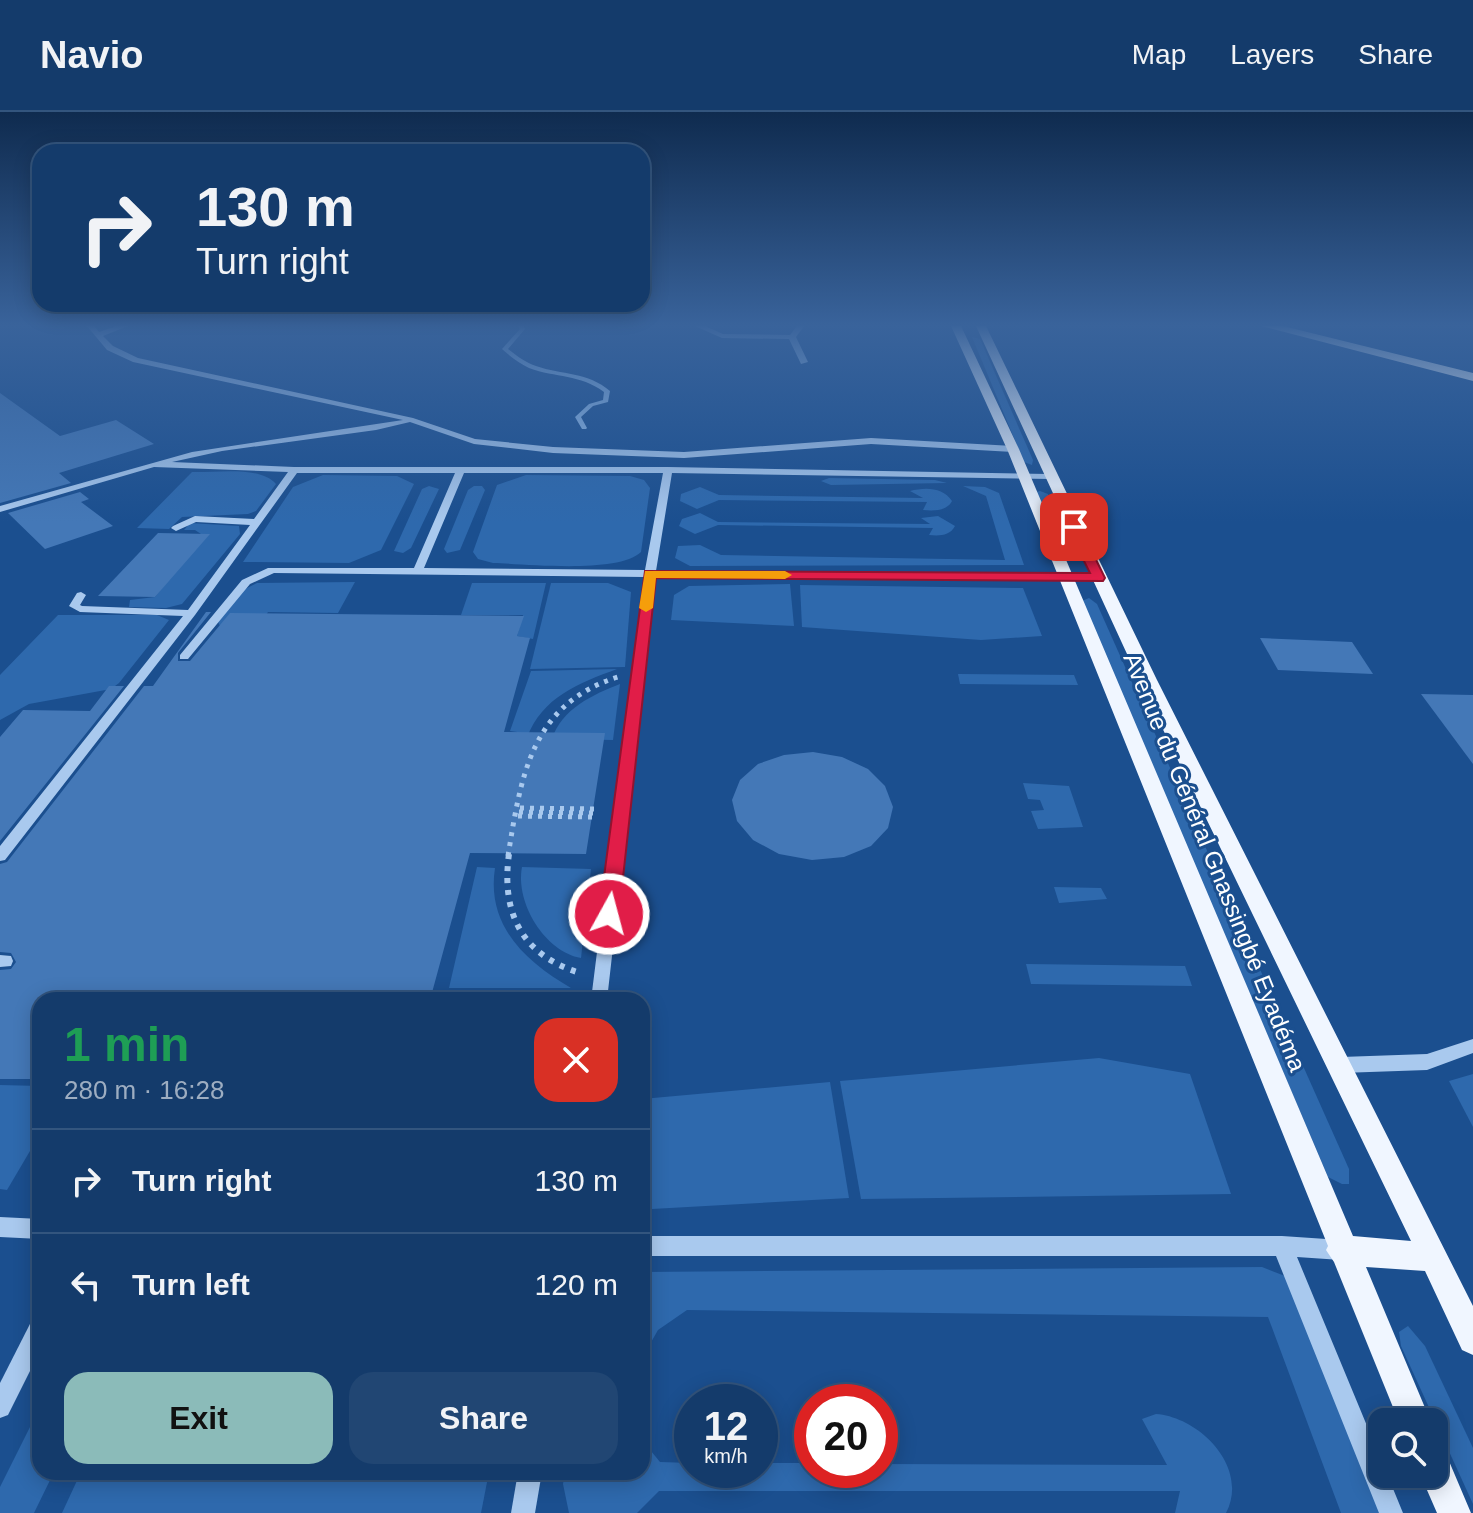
<!DOCTYPE html>
<meta charset="utf-8">
<style>
:root{--surface:#143b6b;--page:#214673;--text:#f1f3f6;--muted:#9dadc1;--line:#33557e;--accent:#8bbbb9}
body{margin:0;font-family:Helvetica,sans-serif;background:var(--page);color:var(--text);height:100vh;display:flex;flex-direction:column;font-size:30px;white-space:nowrap}
*{box-sizing:border-box;margin:0}
p{font-size:26px;color:var(--muted)}
.icon{flex:none;width:44px;height:44px;fill:none;stroke:currentColor;stroke-width:2;stroke-linecap:round;stroke-linejoin:round}
.map{position:relative;flex:1;overflow:hidden}
.drawer{position:absolute;left:32px;top:880px;width:618px;height:488px;display:flex;flex-direction:column;background:var(--surface);border-radius:24px;box-shadow:0 4px 20px #0003,0 0 0 2px var(--line)}
.drawer>*{flex:none}
.top-card{position:absolute;left:32px;top:32px;width:618px;height:168px;border-radius:24px;box-shadow:0 4px 20px #0003,0 0 0 2px var(--line);background:#143b6b;color:var(--text);overflow:hidden}
.tools{position:absolute;left:1368px;top:1296px;display:grid;gap:16px}
.tools a{display:grid;place-items:center;width:80px;height:80px;border-radius:16px;background:var(--surface);box-shadow:0 4px 20px #0003,0 0 0 2px var(--line);font-size:40px}
.speed{position:absolute;left:674px;top:1272px;display:flex;gap:16px;font-size:40px;font-weight:700;text-align:center}
.speed>*{display:grid;place-content:center;width:104px;height:104px;border-radius:50%;background:var(--surface);box-shadow:0 4px 20px #0003,0 0 0 2px var(--line);line-height:1}
.speed small{font-size:20px;font-weight:400}
.speed .limit{border:12px solid #d22;background:#fff;color:#111}
.pin{position:absolute;display:grid;place-items:center;width:68px;height:68px;color:#fff;margin:-34px;border-radius:16px;box-shadow:0 4px 12px #0006}
.me{position:absolute;width:88px;margin:-44px;rotate:7deg;stroke-linejoin:round;filter:drop-shadow(0 0 6px #0008)}
.turn{display:flex;align-items:center;gap:28px;height:168px;padding:0 32px;font-size:36px}
.turn .icon{width:104px;height:104px;stroke-width:2.5}
.turn b{display:block;font-size:56px;line-height:68px}
.round{display:grid;place-items:center;flex:none;width:84px;height:84px;border-radius:24px;background:var(--page)}
.head{display:flex;align-items:center;justify-content:space-between;height:136px;padding:0 32px}
h1{font-size:48px;font-weight:800;line-height:60px;color:#1e9e55}
.primary-button{display:flex;gap:16px;margin-top:auto;padding:16px 32px}
.primary-button a{flex:1;height:92px;border-radius:24px;background:var(--accent);color:#111;font-size:32px;font-weight:800;line-height:92px;text-align:center}
.primary-button a+a{background:var(--page);color:var(--text)}
ul{padding:0;list-style:none}
li{display:flex;align-items:center;gap:24px;height:104px;padding:0 32px;border-top:2px solid var(--line)}
li div{flex:1}
li b{display:block;font-size:30px}
li em{font-style:normal}
header{display:flex;align-items:center;gap:48px;box-sizing:border-box;height:112px;padding:0 40px;background:var(--surface);border-bottom:2px solid var(--line)}
header strong{font-size:38px}
nav{display:flex;gap:44px;margin-inline-start:auto;font-size:28px}
.map>svg:first-child{display:block}
.green{fill:#2e69ad}
.lines{fill:none;stroke-linecap:round;stroke-linejoin:round}
.stream{fill:#9cc4f0;fill-rule:evenodd}
.building{fill:#4478b7}
.path-far1{stroke:#a9c9ee;stroke-width:5;stroke-dasharray:4 6;stroke-linecap:butt}
.path{stroke:#a9c9ee;stroke-width:6;stroke-dasharray:5 7;stroke-linecap:butt}
.minor{fill:#a9c9ee;fill-rule:evenodd}
.major{fill:#f0f6ff;fill-rule:evenodd}
.highway{fill:#fff;fill-rule:evenodd}
.route{fill:#e11d48;stroke:#92132f;stroke-width:2}
.slow{fill:#f59e0b}
.labels{text-anchor:middle;dominant-baseline:central;stroke-width:6;stroke-linejoin:round;paint-order:stroke}
.street-label{font-size:24px;fill:#fff;stroke:#1b4f8f}
</style>
<header>
<strong>Navio</strong>
<nav><a>Map</a><a>Layers</a><a>Share</a></nav>
</header>
<div class="map">
<svg width="1473" height="1401" viewBox="0 0 1473 1401">
<rect width="100%" height="100%" fill="#1b4f8f"/>
<!-- green -->
<g class="green">
<polygon points="972,225 980,227 1033,348 1032,353 1024,350"/>
<path d="M192,360c23,1 67,-7 84,12l-20,27 -8,3 -66,3 -13,12 -32,-1z"/>
<polygon points="323,363 397,364 414,372 381,438 349,451 243,450 293,375"/>
<path d="M526,363l104,1 14,4 6,8 -9,64c-23,22 -114,12 -148,11l-15,-4 -5,-7 24,-67z"/>
<polygon points="829,366 935,368 947,371 831,373 821,369"/>
<polygon points="429,374 439,377 411,436 403,441 394,439 422,377"/>
<polygon points="474,374 482,374 485,378 460,438 447,441 444,437 468,378"/>
<polygon points="963,374 985,375 999,381 1024,453 690,454 675,446 678,434 700,433 721,443 1005,448 986,384"/>
<path d="M700,375l19,8 204,3 -13,-7c15,-4 33,-4 42,10 -5,10 -18,10 -29,9l4,-8 -208,-2 -22,9 -17,-8 1,-7z"/>
<polygon points="1040,379 1048,382 1078,449 1064,447 1036,380"/>
<path d="M700,401l18,9 212,2 -9,-6 17,-2 17,10c-5,10 -16,10 -26,9l4,-7 -215,-3 -23,9 -16,-8 3,-7z"/>
<polygon points="190,411 239,414 240,422 182,492 166,496 129,495 130,488 155,485 204,424 195,418 184,418"/>
<polygon points="355,470 338,501 268,500 253,522 221,516 218,510 245,477 257,471"/>
<polygon points="472,471 546,471 533,527 517,524 523,503 461,503"/>
<polygon points="551,471 608,471 631,480 625,555 530,557"/>
<polygon points="790,472 794,514 671,508 674,483 689,474"/>
<polygon points="800,473 1023,476 1042,524 981,528 802,515"/>
<polygon points="1089,486 1097,492 1349,1057 1349,1072 1342,1072 1328,1065 1082,489"/>
<polygon points="58,503 157,503 169,508 119,571 111,577 29,592 0,608 0,563"/>
<path d="M617,557c-38,14 -75,28 -90,69l-11,1 1,-7 -7,-1 21,-60z"/>
<polygon points="958,562 1074,563 1078,573 960,572"/>
<path d="M620,572l-7,56 -61,-1c9,-30 42,-45 68,-55z"/>
<polygon points="1023,671 1069,674 1083,715 1038,717 1031,699 1044,698 1040,688 1028,687"/>
<path d="M477,755l18,1c-9,58 31,94 76,120h-122z"/>
<path d="M522,755l69,2 -10,89c-36,-6 -66,-55 -59,-91z"/>
<polygon points="1054,775 1101,776 1107,787 1059,791"/>
<polygon points="1026,852 1185,854 1192,874 1031,872"/>
<polygon points="447,879 578,880 577,888 444,888"/>
<polygon points="1099,946 1190,962 1231,1082 861,1087 840,969"/>
<polygon points="1473,962 1473,1015 1449,969"/>
<polygon points="830,970 849,1086 652,1097 642,1092 642,987"/>
<polygon points="0,973 40,974 40,1022 7,1078 0,1077"/>
<polygon points="1262,1155 1285,1164 1381,1401 1341,1401 1268,1205 687,1198 658,1218 642,1246 642,1160"/>
<polygon points="1408,1214 1425,1234 1473,1336 1473,1392 1401,1234 1399,1220"/>
<polygon points="40,1295 40,1360 54,1360 34,1401 0,1401 0,1375"/>
<path d="M1156,1302c43,3 94,53 70,99h-51l5,-22h-521l-22,22h-68l-6,-29 2,-12h77v-32l18,22 32,1v7h68v-7h52v7h68v-6l287,1 -25,-46z"/>
<polygon points="81,1360 489,1360 481,1401 62,1401"/>
</g>
<g class="lines">
<!-- stream -->
<path class="stream" d="M518,214h5l2,3 -17,20c9,7 17,13 28,17 26,9 52,6 74,25l-2,11 -15,4 -12,11 6,11 -1,1h-4l-7,-12 14,-13 14,-4 1,-8c-24,-18 -48,-14 -75,-24 -10,-5 -18,-11 -27,-19l18,-20z"/>
</g>
<!-- building -->
<g class="building">
<polygon points="0,281 60,324 116,308 154,332 59,361 71,371 0,391"/>
<polygon points="80,380 89,387 81,390 113,414 45,437 8,401"/>
<polygon points="158,421 210,422 155,485 98,484"/>
<polygon points="206,500 211,500 178,541 178,549 190,549 230,501 524,504 517,524 530,526 504,620 605,621 586,742 470,741 430,888 40,888 40,967 0,967 0,858 11,857 16,850 11,841 0,840 0,752 7,750 144,574 153,574"/>
<polygon points="1260,526 1352,530 1373,562 1278,558"/>
<polygon points="109,574 124,574 0,729 0,625 23,598 90,599"/>
<polygon points="1421,582 1473,583 1473,652"/>
<polygon points="813,640 842,645 868,657 885,674 893,695 888,716 871,734 844,745 812,748 779,742 753,728 737,709 732,688 740,668 758,652 784,643"/>
</g>
<g class="lines">
<!-- path-far1 -->
<g class="path-far1">
<polyline points="520,696 596,697"/>
<polyline points="519,700 596,701"/>
<polyline points="518,704 596,705"/>
<path d="M508,744c13,-80 23,-152 110,-179"/>
</g>
<!-- path -->
<path class="path" d="M509,742c-8,58 12,101 71,119"/>
<!-- minor -->
<g class="minor">
<path d="M87,214h7l5,6 18,-6h11l-25,10 10,10 25,12 275,60 62,21 78,8 131,5 187,-14 142,8 4,3 -4,3 -142,-8 -187,14 -131,-5 -79,-9 -64,-22 -34,8 -154,21 -50,11 122,5h374l381,7 3,1v4l-380,-6 -16,98 443,4 5,3 -5,3 -444,-4 -48,423h-16l53,-423 -370,-4 -24,11 -62,75h-8v-4l62,-75 26,-12h146l41,-95h-158l-102,142 -190,245 -5,1v-15l183,-230 -103,-4 -11,-6 8,-13 4,-1 5,3 -6,10 2,1 106,4 62,-85 -54,-3 -20,9 -5,-3 2,-2 22,-10 59,3 34,-47 -134,-5 -154,45v-6l192,-54 211,-32 -270,-58 -26,-12zM464,361h199l-18,97 -221,-2z"/>
<polygon points="695,214 705,214 723,222 790,223 797,214 804,214 796,225 808,250 801,252 789,227 722,226"/>
<polygon points="0,843 11,844 13,849 11,854 0,855"/>
<polygon points="1473,927 1473,941 1427,958 1341,961 1335,958 1332,953 1335,948 1341,945 1427,942"/>
<polygon points="0,1105 40,1107 40,1127 0,1125"/>
<polygon points="642,1124 1282,1124 1341,1128 1348,1131 1351,1138 1348,1145 1341,1148 1297,1145 1382,1350 1382,1362 1387,1362 1403,1401 1379,1401 1276,1144 642,1144"/>
<polygon points="40,1205 40,1239 8,1303 0,1306 0,1271 32,1208"/>
<polygon points="518,1360 542,1360 535,1401 511,1401"/>
</g>
<!-- major -->
<g class="major">
<polygon points="951,214 961,214 1019,337 1353,1124 1411,1129 1139,568 976,214 986,214 1157,568 1473,1194 1473,1243 1462,1238 1425,1159 1366,1155 1431,1310 1399,1310 1334,1150 1326,1138 1328,1134 1007,337"/>
<polygon points="1434,1337 1446,1342 1471,1401 1437,1401 1420,1362 1434,1362"/>
</g>
<!-- highway -->
<polygon class="highway" points="1261,214 1283,214 1473,261 1473,269"/>
</g>
<!-- sky -->
<linearGradient id="sky" x2="0" y2="1"><stop stop-color="#0f2b4f"/><stop offset="0.52" stop-color="#39639b"/><stop offset="1" stop-color="#39639b" stop-opacity="0"/></linearGradient>
<rect width="1473" height="410" fill="url(#sky)"/>
<!-- route -->
<polygon class="route" points="1074,411 1080,415 1105,466 1103,469 656,466 619,802 609,810 602,808 599,802 645,459 1090,461 1067,415"/>
<!-- slow -->
<polygon class="slow" points="645,459 785,459 792,463 785,467 656,466 653,496 646,500 639,496"/>
<g class="labels">
<!-- street labels -->
<g class="street-label">
<text transform="translate(1215 750) rotate(68)">Avenue du Général Gnassingbé Eyadéma</text>
</g>
</g>
</svg>
<div class="tools">
<a><svg class="icon" aria-label="search" viewBox="0 0 24 24"><circle cx="10" cy="10" r="6"/><path d="M15 15l6 6"/></svg></a>
</div>
<div class="speed"><div>12<small>km/h</small></div><div class="limit">20</div></div>
<div class="pin" style="left:1074px;top:415px;background:#d93025"><svg class="icon" aria-label="arrive" viewBox="0 0 24 24"><path d="M6 21V4h12l-3 4 3 4H6"/></svg></div>
<svg class="me" style="left:609px;top:802px" viewBox="-20 -20 40 40"><circle r="17" fill="#e11d48" stroke="#fff" stroke-width="3"/><path d="M0-11L8 9 0 5-8 9z" fill="#fff"/></svg>
<div class="top-card">
<div class="turn"><svg class="icon" aria-label="right" viewBox="0 0 24 24"><path d="M7 20v-9h11M14 6l5 5-5 5"/></svg><div><b>130 m</b>Turn right</div></div>
</div>
<section class="drawer">
<div class="head"><div><h1>1 min</h1><p>280 m · 16:28</p></div><a class="round" style="background:#d93025;color:#fff"><svg class="icon" aria-label="close" viewBox="0 0 24 24"><path d="M6 6l12 12M18 6L6 18"/></svg></a></div>
<ul>
<li><svg class="icon" aria-label="right" viewBox="0 0 24 24"><path d="M7 20v-9h11M14 6l5 5-5 5"/></svg><div><b>Turn right</b></div><em>130 m</em></li>
<li><svg class="icon" aria-label="left" viewBox="0 0 24 24"><path d="M17 20v-9H6M10 6l-5 5 5 5"/></svg><div><b>Turn left</b></div><em>120 m</em></li>
</ul>
<div class="primary-button"><a>Exit</a><a>Share</a></div>
</section>
</div>
